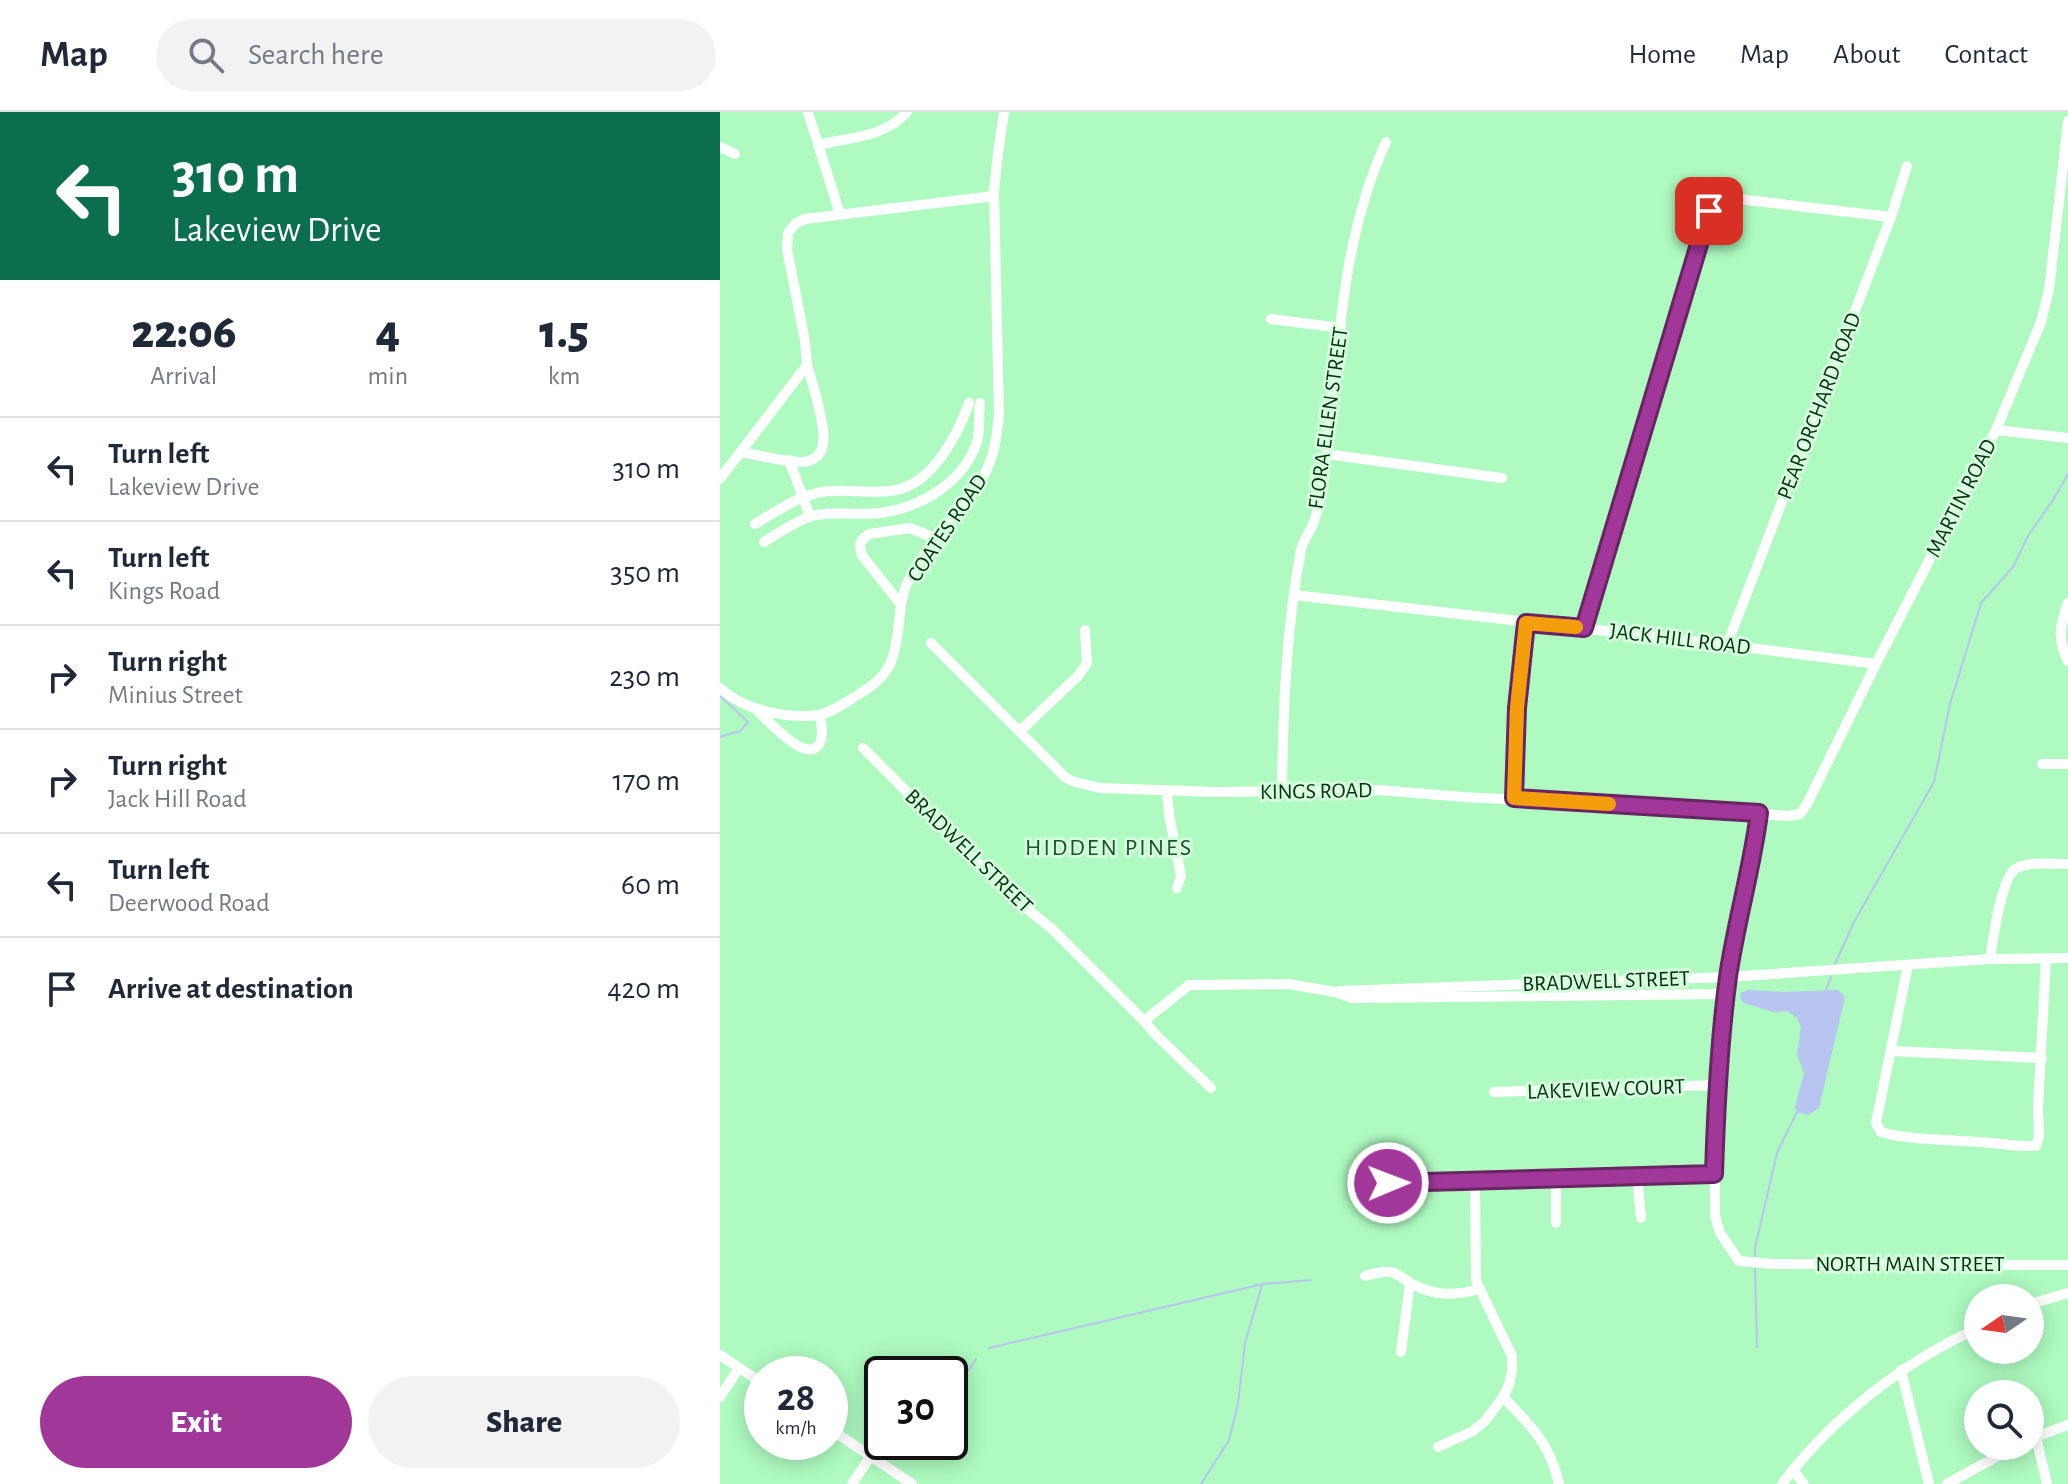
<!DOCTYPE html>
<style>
:root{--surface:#fff;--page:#f2f2f3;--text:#1f2937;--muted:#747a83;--line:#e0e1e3;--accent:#a13799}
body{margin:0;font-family:"Alegreya Sans",sans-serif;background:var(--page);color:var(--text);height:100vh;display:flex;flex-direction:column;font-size:30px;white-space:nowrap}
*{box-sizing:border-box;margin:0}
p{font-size:26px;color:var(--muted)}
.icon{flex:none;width:44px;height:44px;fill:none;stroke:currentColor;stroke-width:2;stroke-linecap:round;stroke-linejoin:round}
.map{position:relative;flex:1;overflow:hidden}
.sheet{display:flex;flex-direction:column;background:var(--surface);width:720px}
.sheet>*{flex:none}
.hud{background:#0b6e4f;color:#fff;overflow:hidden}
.needle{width:52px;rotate:257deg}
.tools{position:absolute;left:1244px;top:1172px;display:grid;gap:16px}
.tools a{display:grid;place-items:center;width:80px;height:80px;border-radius:50%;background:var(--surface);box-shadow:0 4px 20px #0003;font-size:40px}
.speed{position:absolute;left:24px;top:1244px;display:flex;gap:16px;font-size:40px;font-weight:700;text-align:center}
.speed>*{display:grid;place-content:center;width:104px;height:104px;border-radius:50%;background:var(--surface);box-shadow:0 4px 20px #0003;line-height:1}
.speed small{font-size:20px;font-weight:400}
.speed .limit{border:4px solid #111;border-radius:12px;background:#fff;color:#111}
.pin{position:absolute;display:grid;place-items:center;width:68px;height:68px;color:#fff;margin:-34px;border-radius:16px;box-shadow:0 4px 12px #0006}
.me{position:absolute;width:88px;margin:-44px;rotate:89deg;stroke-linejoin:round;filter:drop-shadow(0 0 6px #0008)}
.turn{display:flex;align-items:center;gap:28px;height:168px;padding:0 40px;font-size:36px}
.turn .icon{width:104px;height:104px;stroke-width:2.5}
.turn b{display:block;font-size:56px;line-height:68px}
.eta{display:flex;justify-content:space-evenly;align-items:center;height:136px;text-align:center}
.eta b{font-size:48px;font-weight:800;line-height:56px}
.action{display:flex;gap:16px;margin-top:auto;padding:16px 40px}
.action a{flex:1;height:92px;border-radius:48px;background:var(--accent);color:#fff;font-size:32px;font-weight:800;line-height:92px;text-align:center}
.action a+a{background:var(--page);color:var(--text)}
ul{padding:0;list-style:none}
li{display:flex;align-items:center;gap:24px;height:104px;padding:0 40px;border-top:2px solid var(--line)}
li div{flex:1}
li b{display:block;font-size:30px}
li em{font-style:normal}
header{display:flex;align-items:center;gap:48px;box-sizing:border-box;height:112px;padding:0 40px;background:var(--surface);border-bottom:2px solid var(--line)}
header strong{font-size:38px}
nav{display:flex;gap:44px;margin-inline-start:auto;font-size:28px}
.search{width:560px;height:72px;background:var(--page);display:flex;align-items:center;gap:20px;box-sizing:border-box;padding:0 28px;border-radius:44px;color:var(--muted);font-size:30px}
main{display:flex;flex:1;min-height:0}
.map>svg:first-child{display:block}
.water{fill:#b7c5f0}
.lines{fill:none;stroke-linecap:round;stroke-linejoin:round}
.stream{stroke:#b7c5f0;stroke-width:2}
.minor{stroke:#fff;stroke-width:10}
.route-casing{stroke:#692463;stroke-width:20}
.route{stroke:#a13799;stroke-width:14}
.slow{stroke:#f59e0b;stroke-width:14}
.labels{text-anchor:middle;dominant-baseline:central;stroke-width:6;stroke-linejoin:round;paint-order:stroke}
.street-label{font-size:22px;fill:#0d2c16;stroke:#d3ffdc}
.neighbourhood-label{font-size:24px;letter-spacing:2px;fill:#19522c;stroke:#d3ffdc}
</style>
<header>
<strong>Map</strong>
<div class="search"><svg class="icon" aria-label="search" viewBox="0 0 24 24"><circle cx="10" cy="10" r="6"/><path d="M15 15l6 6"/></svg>Search here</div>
<nav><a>Home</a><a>Map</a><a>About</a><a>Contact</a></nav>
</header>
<main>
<section class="sheet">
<div class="hud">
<div class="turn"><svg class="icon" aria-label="left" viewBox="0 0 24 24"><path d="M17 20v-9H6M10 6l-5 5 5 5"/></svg><div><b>310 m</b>Lakeview Drive</div></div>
</div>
<div class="eta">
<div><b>22:06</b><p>Arrival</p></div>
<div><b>4</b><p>min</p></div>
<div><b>1.5</b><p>km</p></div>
</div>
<ul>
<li><svg class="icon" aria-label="left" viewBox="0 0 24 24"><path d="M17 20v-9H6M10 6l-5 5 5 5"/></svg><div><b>Turn left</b><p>Lakeview Drive</p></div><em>310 m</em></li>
<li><svg class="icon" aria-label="left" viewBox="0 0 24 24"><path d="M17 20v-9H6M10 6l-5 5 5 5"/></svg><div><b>Turn left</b><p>Kings Road</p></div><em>350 m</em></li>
<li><svg class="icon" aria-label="right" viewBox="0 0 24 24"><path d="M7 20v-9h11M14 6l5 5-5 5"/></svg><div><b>Turn right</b><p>Minius Street</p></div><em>230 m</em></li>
<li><svg class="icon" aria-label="right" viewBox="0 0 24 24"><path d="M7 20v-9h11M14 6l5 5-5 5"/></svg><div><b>Turn right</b><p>Jack Hill Road</p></div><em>170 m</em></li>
<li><svg class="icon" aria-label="left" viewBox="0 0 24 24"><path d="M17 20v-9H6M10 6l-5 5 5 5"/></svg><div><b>Turn left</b><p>Deerwood Road</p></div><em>60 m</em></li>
<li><svg class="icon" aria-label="arrive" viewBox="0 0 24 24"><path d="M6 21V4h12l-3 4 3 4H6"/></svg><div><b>Arrive at destination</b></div><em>420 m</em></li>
</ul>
<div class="action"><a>Exit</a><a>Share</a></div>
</section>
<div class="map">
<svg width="1348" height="1372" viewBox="0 0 1348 1372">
<rect width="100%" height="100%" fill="#aefac0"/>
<!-- water -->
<polygon class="water" points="1028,878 1063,880 1118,878 1125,885 1099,996 1088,1003 1077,1000 1075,995 1084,961 1077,943 1081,915 1077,906 1067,899 1053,900 1024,891 1020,886 1021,881"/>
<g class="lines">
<!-- stream -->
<g class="stream">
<polyline points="0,584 28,610 20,619 0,625"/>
<polyline points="1115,852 1134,810 1214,670 1230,592 1261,491 1293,455 1308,424 1333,388 1348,362"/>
<polyline points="1106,878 1111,865"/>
<polyline points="1035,1144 1035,1136 1057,1041 1077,1000"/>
<polyline points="1035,1157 1037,1235"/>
<polyline points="269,1236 543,1172 591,1168"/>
<polyline points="230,1286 256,1247"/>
<polyline points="167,1340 190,1330"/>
<polyline points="481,1372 509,1328 518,1292 525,1231 542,1173"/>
</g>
<!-- minor -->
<g class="minor">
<polyline points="88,0 120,102"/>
<path d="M98,33c32,-8 66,-7 89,-33"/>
<polyline points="0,35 15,42"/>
<polyline points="551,207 621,216"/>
<polyline points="1276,318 1348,326"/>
<path d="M20,340c20,3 42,10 62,10 10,0 20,-7 21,-18 3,-16 -11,-63 -16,-79"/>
<polyline points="606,342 782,366"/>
<polyline points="69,348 90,404"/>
<polyline points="0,367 87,253 85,229 67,137 68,121 75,112 85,107 274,84"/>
<path d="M35,412c21,-12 42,-28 67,-32 24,-4 50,3 74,-2 37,-7 62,-56 73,-87"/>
<path d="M44,430c15,-9 31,-21 48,-26 25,-6 50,1 74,-4 37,-6 76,-30 90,-67 5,-13 2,-28 4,-42"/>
<polyline points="574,483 1007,533 1156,552"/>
<path d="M1348,491c-8,22 -11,36 0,58"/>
<polyline points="181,493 141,442 140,432 142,428 149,422 190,416 217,427"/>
<polyline points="864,516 994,88 1010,86 1171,105"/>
<polyline points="211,531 346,666 355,670 380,676 497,680 658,678 744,685 979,697 1068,704 1080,702 1087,692 1156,552 1276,318 1321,210 1329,178 1348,9"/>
<polyline points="1007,533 1171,105 1187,54"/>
<path d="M0,576c23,22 67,31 98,27 13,-2 27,-12 38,-19 15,-9 28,-18 35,-34 11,-27 5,-57 18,-83 20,-40 59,-69 78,-110 8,-17 10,-35 12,-54l-5,-224 4,-38 6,-41"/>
<path d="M35,596c10,10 62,69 67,26 0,-6 -1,-13 -2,-19"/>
<polyline points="300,619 358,564 367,551 365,518"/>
<polyline points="143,636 290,783 332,817 424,909 469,873 569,872 615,880 632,886 1007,882"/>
<polyline points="1322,652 1348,652"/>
<polyline points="447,679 449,702 461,764 457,776"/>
<path d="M562,679c1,-80 4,-162 19,-241 2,-10 9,-18 13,-28 5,-15 8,-31 10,-47 15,-112 14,-229 62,-333"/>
<polyline points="794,686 797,596 806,511"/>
<polyline points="1039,701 1036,728 1008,865 998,973 995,1024 995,1104 1000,1121 1019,1149 1053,1152 1348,1153"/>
<path d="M1270,847c3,-18 11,-84 27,-91 14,-7 36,-4 51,-4"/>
<path d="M1188,853l-32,158 5,9c32,9 66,7 99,10 19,1 37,5 56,4l3,-9 -1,-29 8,-149"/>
<polyline points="619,879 1008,865 1270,847 1348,846"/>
<polyline points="424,909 436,923 491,976"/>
<polyline points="1171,939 1322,946"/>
<polyline points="774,980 998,973"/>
<polyline points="917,1064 921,1106"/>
<polyline points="836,1067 836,1111"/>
<polyline points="639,1072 994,1062"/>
<path d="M645,1164c8,-2 17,-5 25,-4 8,1 15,8 22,12 23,12 42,12 67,5"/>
<polyline points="1310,1192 1348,1181"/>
<polyline points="681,1240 690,1171"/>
<polyline points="0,1243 42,1271"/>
<polyline points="1181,1258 1209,1372"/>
<polyline points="0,1285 19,1256"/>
<path d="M783,1285c28,29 47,46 56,87"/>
<polyline points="110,1317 192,1372"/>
<polyline points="1316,1325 1327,1372"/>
<polyline points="1312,1326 1348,1313"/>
<polyline points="718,1335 753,1319 765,1309 783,1285 789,1273 792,1258 792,1244 756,1169 755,1069"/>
<polyline points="1073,1358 1084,1372"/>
<polyline points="132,1372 150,1345"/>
<path d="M1062,1372c51,-67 120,-121 196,-156"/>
<polyline points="1227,1372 1296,1334"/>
</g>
</g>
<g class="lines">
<defs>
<path id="route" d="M668,1071l326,-9c2,-66 5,-132 14,-197 8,-55 24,-109 31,-164l-245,-15 3,-90 9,-85 58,5 125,-417"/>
</defs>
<!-- route casing -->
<use href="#route" class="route-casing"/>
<!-- route -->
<use href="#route" class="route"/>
<!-- slow -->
<polyline class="slow" points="856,515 806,511 797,596 794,686 889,692"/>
</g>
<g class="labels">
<!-- street labels -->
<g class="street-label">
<text transform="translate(1099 294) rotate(-69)">PEAR ORCHARD ROAD</text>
<text transform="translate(608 306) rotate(-82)">FLORA ELLEN STREET</text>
<text transform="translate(1241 386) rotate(-63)">MARTIN ROAD</text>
<text transform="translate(227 416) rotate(-56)">COATES ROAD</text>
<text transform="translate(960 527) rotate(7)">JACK HILL ROAD</text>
<text transform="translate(596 679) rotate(-1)">KINGS ROAD</text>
<text transform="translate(249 739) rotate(44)">BRADWELL STREET</text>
<text transform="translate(886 869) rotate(-2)">BRADWELL STREET</text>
<text transform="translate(886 977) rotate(-2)">LAKEVIEW COURT</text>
<text x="1190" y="1152">NORTH MAIN STREET</text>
</g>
<!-- neighbourhood labels -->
<g class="neighbourhood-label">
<text x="389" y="736">HIDDEN PINES</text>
</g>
</g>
</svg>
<div class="tools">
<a><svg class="needle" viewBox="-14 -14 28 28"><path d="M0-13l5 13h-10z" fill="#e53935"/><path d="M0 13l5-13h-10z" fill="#747a83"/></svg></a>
<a><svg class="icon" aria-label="search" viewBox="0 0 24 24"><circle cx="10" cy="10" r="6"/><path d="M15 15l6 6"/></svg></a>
</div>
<div class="speed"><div>28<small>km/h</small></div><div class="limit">30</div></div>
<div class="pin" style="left:989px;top:99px;background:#d93025"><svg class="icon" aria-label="arrive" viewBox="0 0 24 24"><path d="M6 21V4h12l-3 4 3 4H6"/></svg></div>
<svg class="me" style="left:668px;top:1071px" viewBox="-20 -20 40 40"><circle r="17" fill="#a13799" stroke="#fff" stroke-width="3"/><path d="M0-11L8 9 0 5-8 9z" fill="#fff"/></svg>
</div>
</main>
